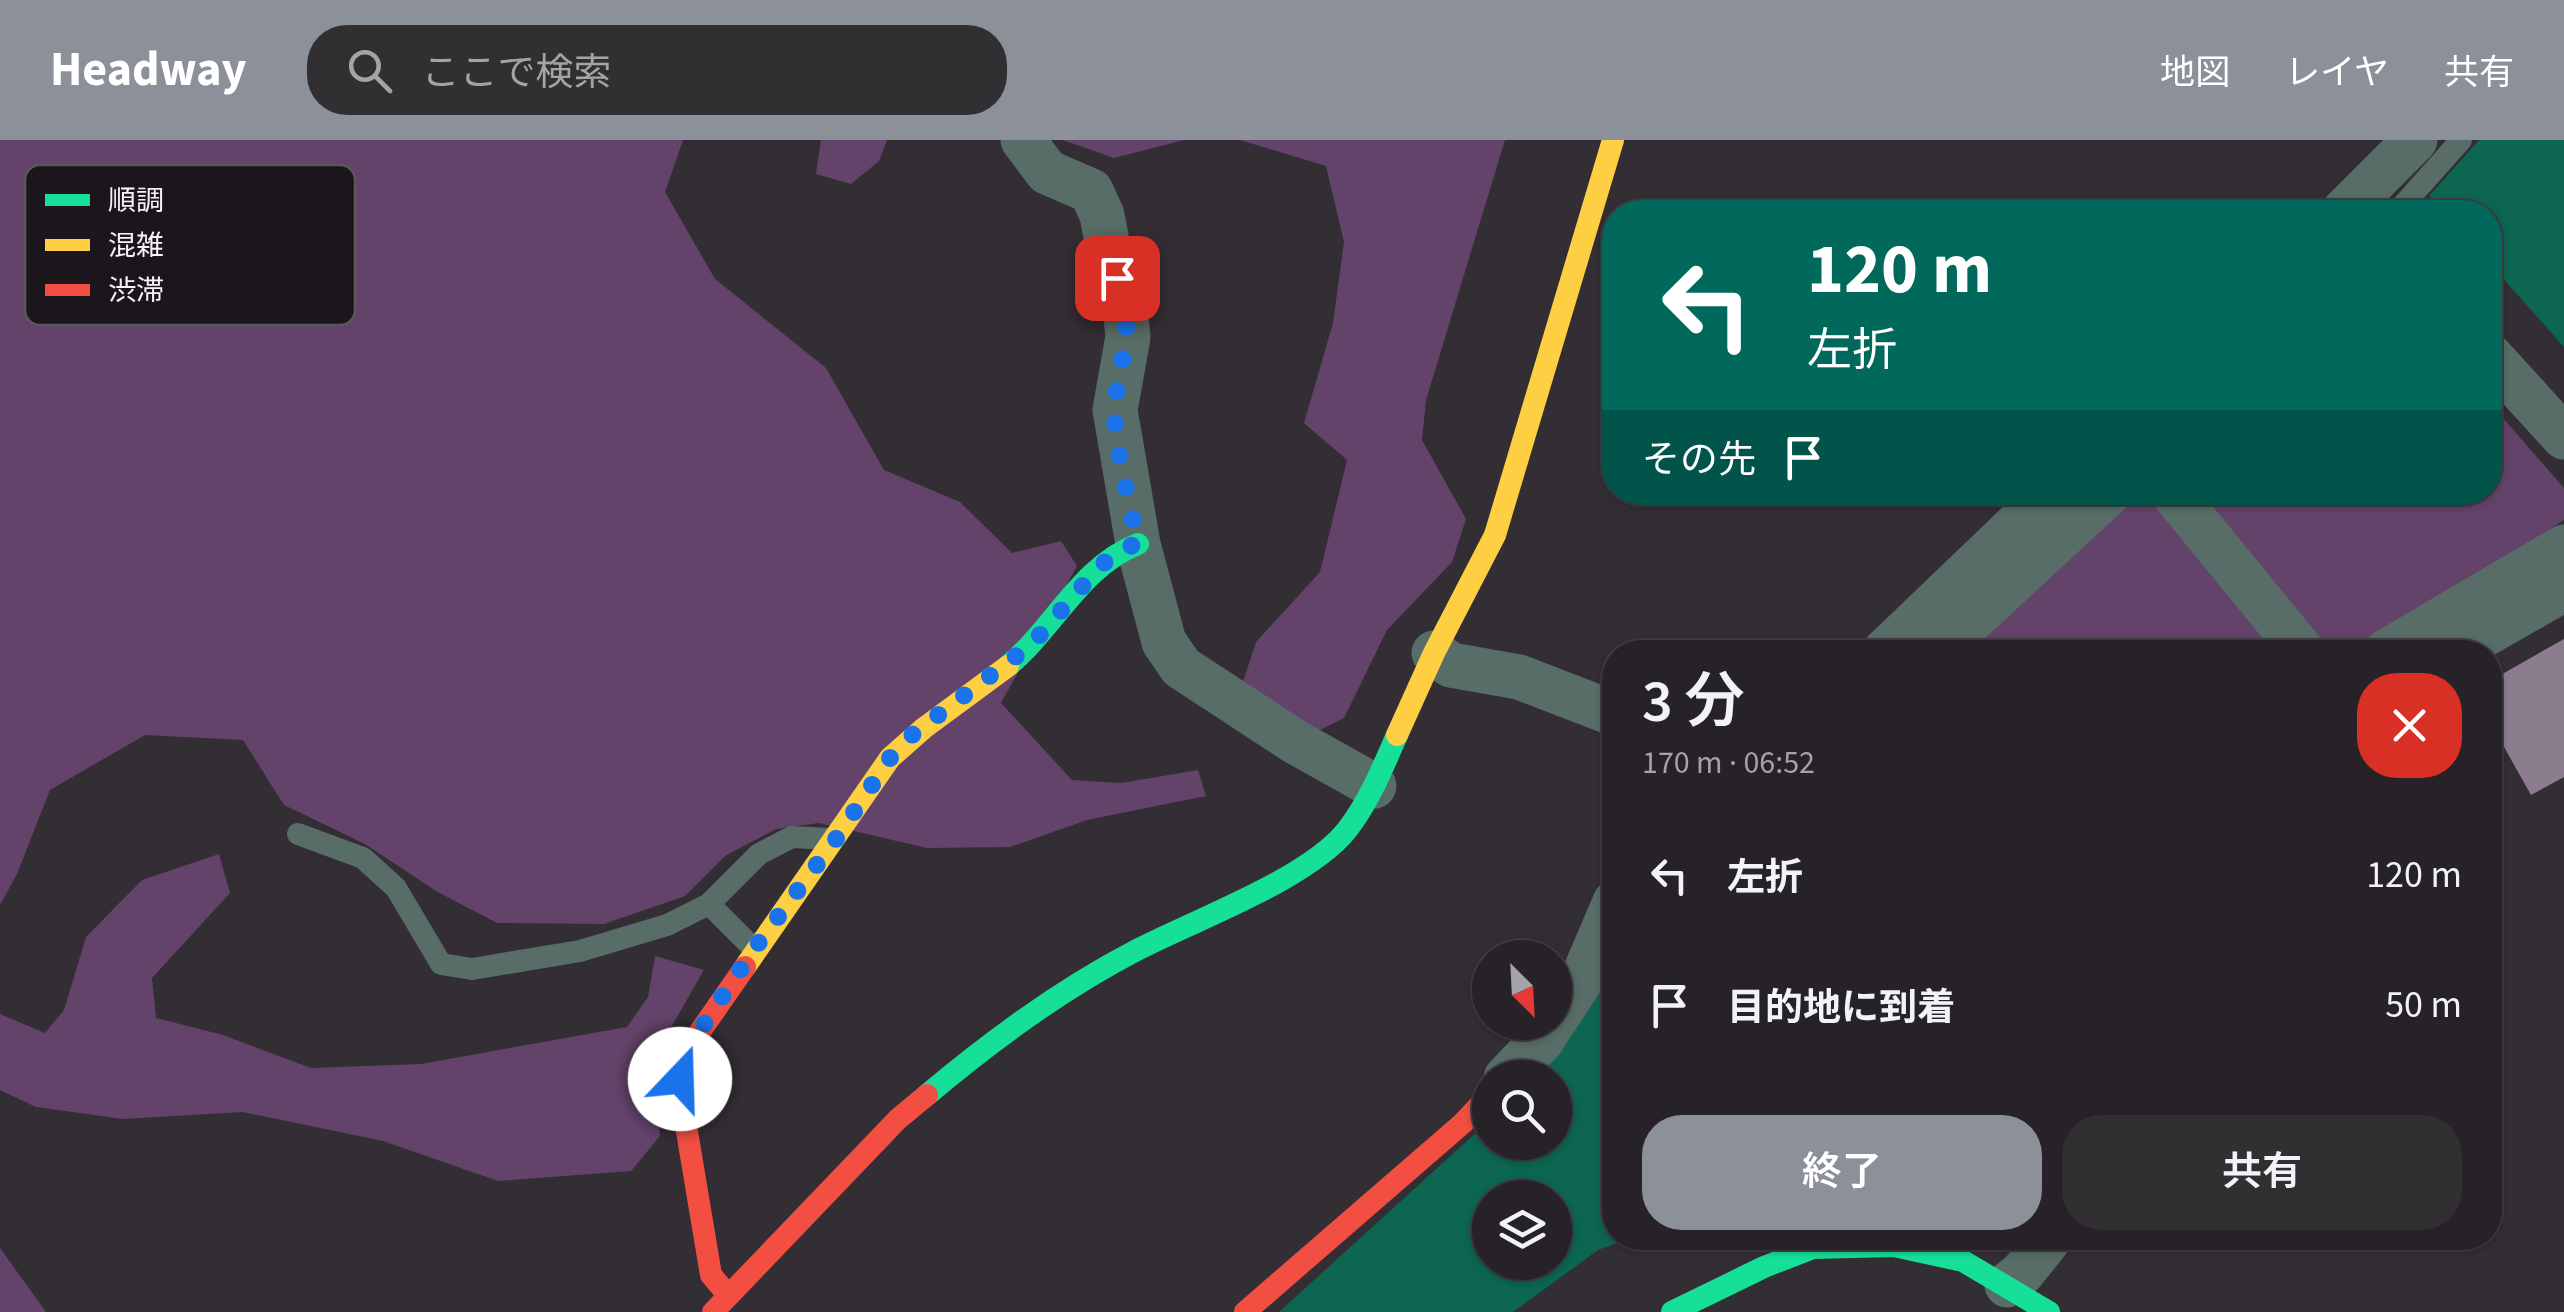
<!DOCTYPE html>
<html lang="ja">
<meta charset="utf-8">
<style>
:root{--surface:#262227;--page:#322f33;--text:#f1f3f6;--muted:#a4a4a7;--line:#423f44;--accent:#8c9099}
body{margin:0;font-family:"Source Sans 3","Noto Sans JP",sans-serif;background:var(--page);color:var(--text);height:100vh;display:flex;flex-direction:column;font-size:38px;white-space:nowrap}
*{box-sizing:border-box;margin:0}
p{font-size:32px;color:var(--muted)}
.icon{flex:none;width:55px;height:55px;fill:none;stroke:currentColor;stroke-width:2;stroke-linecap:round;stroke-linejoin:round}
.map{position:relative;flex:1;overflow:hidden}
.details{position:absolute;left:1602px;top:500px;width:900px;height:610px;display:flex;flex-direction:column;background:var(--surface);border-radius:40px;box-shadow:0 2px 8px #0004,0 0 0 2px var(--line)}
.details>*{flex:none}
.top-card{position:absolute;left:1602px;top:60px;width:900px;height:305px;border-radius:40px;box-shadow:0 2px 8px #0004,0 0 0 2px var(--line);background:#00695c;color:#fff;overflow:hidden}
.needle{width:65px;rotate:156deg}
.controls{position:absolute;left:1472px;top:800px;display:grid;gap:20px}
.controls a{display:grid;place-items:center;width:100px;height:100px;border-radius:50%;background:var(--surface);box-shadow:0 2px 8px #0004,0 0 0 2px var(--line);font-size:50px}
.pin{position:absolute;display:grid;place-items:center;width:85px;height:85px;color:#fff;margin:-42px;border-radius:20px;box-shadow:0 5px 15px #0006}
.me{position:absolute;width:110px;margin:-55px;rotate:21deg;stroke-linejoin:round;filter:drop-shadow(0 0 8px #0008)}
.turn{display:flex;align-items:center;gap:35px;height:210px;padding:0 40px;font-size:45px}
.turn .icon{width:130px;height:130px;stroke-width:2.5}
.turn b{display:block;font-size:70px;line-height:85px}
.then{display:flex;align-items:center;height:95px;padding:0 40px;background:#0003;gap:20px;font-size:38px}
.round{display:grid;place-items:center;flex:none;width:105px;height:105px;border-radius:40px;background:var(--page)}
.summary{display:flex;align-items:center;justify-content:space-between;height:170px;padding:0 40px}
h1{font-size:60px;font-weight:600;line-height:75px}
.primary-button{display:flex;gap:20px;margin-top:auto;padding:20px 40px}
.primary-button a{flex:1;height:115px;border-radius:40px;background:var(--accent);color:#fff;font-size:40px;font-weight:600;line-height:115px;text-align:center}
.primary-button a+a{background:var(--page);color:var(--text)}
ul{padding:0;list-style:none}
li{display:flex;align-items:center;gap:30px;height:130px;padding:0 40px}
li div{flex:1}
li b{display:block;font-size:38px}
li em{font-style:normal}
header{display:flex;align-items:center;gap:60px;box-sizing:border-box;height:140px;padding:0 50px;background:var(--accent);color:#fff}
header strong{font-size:48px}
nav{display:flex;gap:55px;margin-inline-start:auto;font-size:35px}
.search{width:700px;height:90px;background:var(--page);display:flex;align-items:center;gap:25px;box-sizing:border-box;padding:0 35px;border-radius:40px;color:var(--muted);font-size:38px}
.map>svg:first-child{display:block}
.green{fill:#63436a}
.water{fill:#0c6651;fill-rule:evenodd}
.building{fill:#8b7d8e}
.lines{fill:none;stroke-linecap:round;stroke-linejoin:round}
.lane{stroke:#586d67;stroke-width:22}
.street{stroke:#586d67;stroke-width:45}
.fast{stroke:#16e098;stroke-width:22}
.slow{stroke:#ffcf43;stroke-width:22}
.jam{stroke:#f24e42;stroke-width:22}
.route{stroke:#1a73e8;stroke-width:18;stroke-dasharray:0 32.4}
.key{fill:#1a161b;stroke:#5c575d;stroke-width:2.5}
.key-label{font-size:28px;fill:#f6f0f7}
</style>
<header>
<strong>Headway</strong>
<div class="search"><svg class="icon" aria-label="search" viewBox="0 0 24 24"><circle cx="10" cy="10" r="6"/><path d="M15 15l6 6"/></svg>ここで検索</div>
<nav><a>地図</a><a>レイヤ</a><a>共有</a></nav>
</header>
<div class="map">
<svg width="2564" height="1172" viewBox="0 0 2564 1172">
<rect width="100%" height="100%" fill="#332e34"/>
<!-- green -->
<g class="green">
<polygon points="0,0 683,0 665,52 715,139 826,228 884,330 960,362 1012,413 1061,401 1077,426 1001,563 1072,640 1121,643 1198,630 1206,656 1087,680 1010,707 927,708 819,683 776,689 725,716 685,756 604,784 497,783 436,751 365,704 284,665 243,600 145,595 50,650 17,734 0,765"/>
<polygon points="821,0 887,0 879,21 851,44 816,34"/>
<polygon points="1063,0 1184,0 1114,18"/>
<polygon points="1240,0 1505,0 1426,260 1422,300 1466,379 1452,422 1387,490 1344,578 1316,592 1242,545 1256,502 1320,432 1347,320 1304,283 1333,183 1344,102 1326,26"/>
<polygon points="2490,263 2564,348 2564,380 2361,512 2330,512 2191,353 2490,352"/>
<polygon points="2130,352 2144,353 2282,512 1957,512"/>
<polygon points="219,714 230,753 152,838 156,878 223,895 311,928 421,924 627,887 648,857 655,816 704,830 651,922 660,996 631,1031 498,1041 383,1001 243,972 123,979 36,967 0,950 0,874 45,893 64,870 86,797 142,740"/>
<polygon points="0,1108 46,1172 0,1172"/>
</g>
<!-- water -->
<g class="water">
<polygon points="2479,0 2564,0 2564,207 2490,124 2490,72 2444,72 2429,56"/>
<path d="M1615,803v295h15l-32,12 -85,62h-234l211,-192v22h65v-64l-26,-1zM1490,1058h65v64h-65z"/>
</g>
<!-- building -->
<polygon class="building" points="2564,499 2564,637 2531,655 2490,582 2490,541"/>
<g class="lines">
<!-- lane -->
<g class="lane">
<polyline points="2397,72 2461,0"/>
<polyline points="298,694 363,718 396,748 441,824 472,829 580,811 667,785 709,764 759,714 792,697 830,699"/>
<polyline points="709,764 754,809"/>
</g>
<!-- street -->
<g class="street">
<polyline points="1023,0 1047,32 1091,51 1102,75 1110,118 1124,159 1128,197 1115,270 1138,404 1164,502 1181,527 1294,601 1374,646"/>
<polyline points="2343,72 2415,0"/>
<polyline points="2490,216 2564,297"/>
<polyline points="2172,352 2303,512"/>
<polyline points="1884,512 2051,352"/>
<polyline points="1937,512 2110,352"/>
<polyline points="2386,512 2564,407"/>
<polyline points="2454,512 2564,449"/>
<polyline points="1434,513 1451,525 1519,537 1615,574"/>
<polyline points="1555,880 1583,837 1615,762"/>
<polyline points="1506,938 1542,900 1553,882"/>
<polyline points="2007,1145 2022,1133 2050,1098"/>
</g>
<!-- fast -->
<g class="fast">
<path d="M1008,526c46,-38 73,-100 130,-122"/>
<path d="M927,955c64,-54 133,-105 208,-144 59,-31 172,-71 212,-121 22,-28 36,-63 50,-95"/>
<polyline points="1672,1172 1764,1127 1813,1108 1894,1106 1963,1121 2049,1172"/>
</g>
<!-- slow -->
<g class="slow">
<polyline points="1397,595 1434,513 1495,395 1613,0"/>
<polyline points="745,827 890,618 924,588 1008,526"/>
</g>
<!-- jam -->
<g class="jam">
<polyline points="727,1154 711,1135 676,926 745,827"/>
<polyline points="713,1172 898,979 927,955"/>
<polyline points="1245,1172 1463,983 1490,954"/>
</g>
</g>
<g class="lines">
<!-- route -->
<path class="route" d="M680,939l-4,-13 78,-117 82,-110 54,-81 23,-24 119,-90 67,-77 23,-19 16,-4c-7,-37 -25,-102 -23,-137 4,-54 22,-71 2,-129"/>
</g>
<!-- legend -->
<rect x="25" y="25" width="330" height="160" rx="15" class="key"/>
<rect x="45" y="54" width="45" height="12" fill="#16e098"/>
<rect x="45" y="99" width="45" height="12" fill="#ffcf43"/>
<rect x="45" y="144" width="45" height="12" fill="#f24e42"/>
<g class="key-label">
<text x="108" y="70">順調</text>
<text x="108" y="115">混雑</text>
<text x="108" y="160">渋滞</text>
</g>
</svg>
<div class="controls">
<a><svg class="needle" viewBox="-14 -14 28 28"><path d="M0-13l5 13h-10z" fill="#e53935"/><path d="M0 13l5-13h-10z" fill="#a4a4a7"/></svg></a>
<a><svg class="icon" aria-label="search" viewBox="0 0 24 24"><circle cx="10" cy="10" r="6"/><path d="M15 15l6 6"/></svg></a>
<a><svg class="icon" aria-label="layers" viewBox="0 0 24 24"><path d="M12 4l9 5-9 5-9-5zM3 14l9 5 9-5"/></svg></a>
</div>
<div class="pin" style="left:1117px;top:138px;background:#d93025"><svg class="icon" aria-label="arrive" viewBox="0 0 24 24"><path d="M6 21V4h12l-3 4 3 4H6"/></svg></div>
<svg class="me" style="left:680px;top:939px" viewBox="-20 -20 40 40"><circle r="19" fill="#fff"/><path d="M0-13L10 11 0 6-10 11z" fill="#1a73e8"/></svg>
<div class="top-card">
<div class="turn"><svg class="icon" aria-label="left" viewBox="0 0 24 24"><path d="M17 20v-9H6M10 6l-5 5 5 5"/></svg><div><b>120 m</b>左折</div></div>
<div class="then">その先<svg class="icon" aria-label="arrive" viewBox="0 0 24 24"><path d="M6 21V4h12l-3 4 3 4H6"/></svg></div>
</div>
<section class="details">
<div class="summary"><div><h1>3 分</h1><p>170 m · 06:52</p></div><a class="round" style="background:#d93025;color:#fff"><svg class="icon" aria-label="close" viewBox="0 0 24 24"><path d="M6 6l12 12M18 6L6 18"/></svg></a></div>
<ul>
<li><svg class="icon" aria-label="left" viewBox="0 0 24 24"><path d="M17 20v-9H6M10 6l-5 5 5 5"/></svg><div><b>左折</b></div><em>120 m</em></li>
<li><svg class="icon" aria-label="arrive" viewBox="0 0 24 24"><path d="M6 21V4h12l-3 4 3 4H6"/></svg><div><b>目的地に到着</b></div><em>50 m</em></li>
</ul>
<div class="primary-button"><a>終了</a><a>共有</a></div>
</section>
</div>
